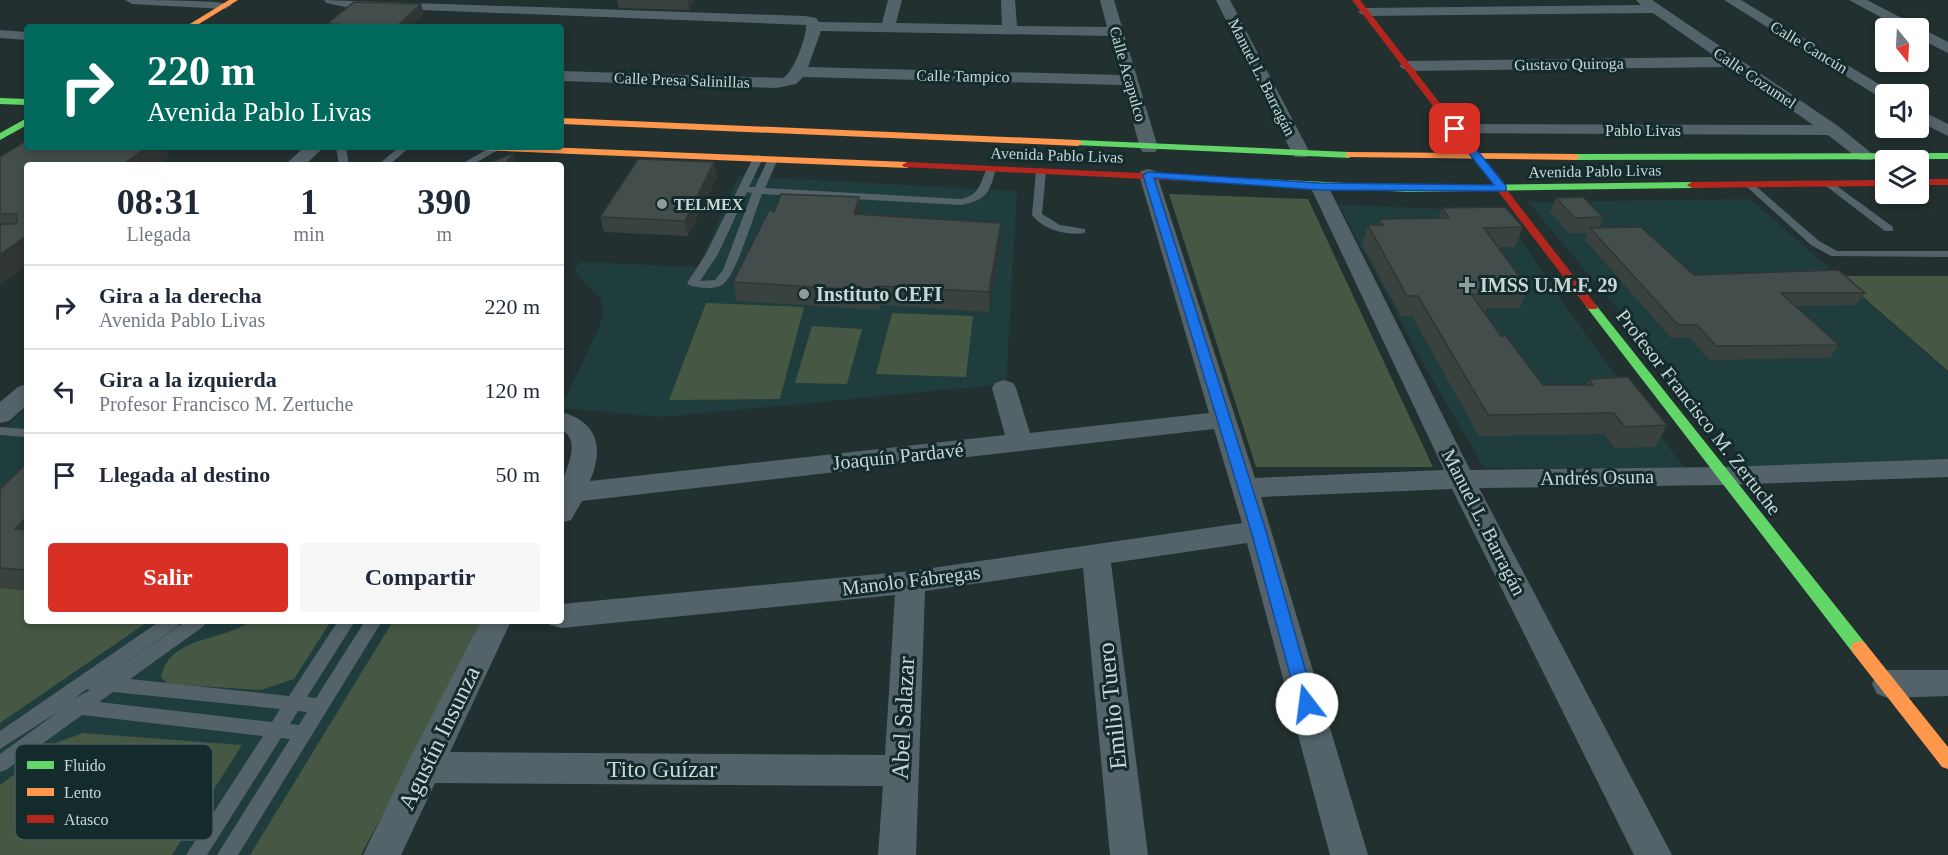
<!DOCTYPE html>
<html lang="es">
<meta charset="utf-8">
<style>
:root{--surface:#fff;--page:#f6f6f7;--text:#1f2937;--muted:#747a83;--line:#e0e1e3;--accent:#d93025}
body{margin:0;font-family:Georgia,serif;background:var(--page);color:var(--text);height:100vh;display:flex;flex-direction:column;font-size:22px;white-space:nowrap}
*{box-sizing:border-box;margin:0}
p{font-size:20px;color:var(--muted)}
.icon{flex:none;width:33px;height:33px;fill:none;stroke:currentColor;stroke-width:2;stroke-linecap:round;stroke-linejoin:round}
.map{position:relative;flex:1;overflow:hidden}
.panel{position:absolute;left:24px;top:162px;width:540px;height:462px;display:flex;flex-direction:column;background:var(--surface);border-radius:6px;box-shadow:0 3px 9px #0003}
.panel>*{flex:none}
.hud{position:absolute;left:24px;top:24px;width:540px;height:126px;border-radius:6px;box-shadow:0 3px 9px #0003;background:#00695c;color:#fff;overflow:hidden}
.needle{width:39px;rotate:162deg}
.tools{position:absolute;left:1875px;top:18px;display:grid;gap:12px}
.tools a{display:grid;place-items:center;width:54px;height:54px;border-radius:6px;background:var(--surface);box-shadow:0 3px 9px #0003;font-size:30px}
.pin{position:absolute;display:grid;place-items:center;width:51px;height:51px;color:#fff;margin:-26px;border-radius:12px;box-shadow:0 3px 9px #0006}
.me{position:absolute;width:66px;margin:-33px;rotate:345deg;stroke-linejoin:round;filter:drop-shadow(0 0 4px #0008)}
.turn{display:flex;align-items:center;gap:21px;height:126px;padding:0 24px;font-size:27px}
.turn .icon{width:78px;height:78px;stroke-width:2.5}
.turn b{display:block;font-size:42px;line-height:51px}
.eta{display:flex;justify-content:space-evenly;align-items:center;height:102px;text-align:center}
.eta b{font-size:36px;font-weight:800;line-height:42px}
.cta{display:flex;gap:12px;margin-top:auto;padding:12px 24px}
.cta a{flex:1;height:69px;border-radius:6px;background:var(--accent);color:#fff;font-size:24px;font-weight:800;line-height:69px;text-align:center}
.cta a+a{background:var(--page);color:var(--text)}
ul{padding:0;list-style:none}
li{display:flex;align-items:center;gap:18px;height:84px;padding:0 24px;border-top:2px solid var(--line)}
li div{flex:1}
li b{display:block;font-size:22px}
li em{font-style:normal}
.map>svg:first-child{display:block}
.built{fill:#1f3d3d}
.green{fill:#465743}
.lines{fill:none;stroke-linecap:round;stroke-linejoin:round}
.lane{fill:#536369;fill-rule:evenodd}
.street{fill:#536369;fill-rule:evenodd}
.fast{fill:#63d668;fill-rule:evenodd}
.slow{fill:#ff974d;fill-rule:evenodd}
.jam{fill:#b3261e;fill-rule:evenodd}
.wall{fill:#3a4240}
.shaded-wall{fill:#2f3634}
.building{fill:#434d4b;stroke:#2f3634;stroke-width:1.5}
.route{fill:#1a73e8;stroke:#114b97;stroke-width:1.5}
.poi-dot{fill:#8f9c9c;stroke:#142b2b;stroke-width:2}
.labels{text-anchor:middle;dominant-baseline:central;stroke-width:6;stroke-linejoin:round;paint-order:stroke}
.far-street-label{font-size:16px;fill:#c9d6d6;stroke:#142b2b}
.far-poi-label{font-size:16px;font-weight:bold;fill:#c9d6d6;stroke:#142b2b;text-anchor:start}
.poi-label{font-size:20px;font-weight:bold;fill:#c9d6d6;stroke:#142b2b;text-anchor:start}
.street-label{font-size:20px;fill:#c9d6d6;stroke:#142b2b}
.near-street-label{font-size:24px;fill:#c9d6d6;stroke:#142b2b}
.key{fill:#142b2b;stroke:#4a5e5e;stroke-width:1.5}
.key-label{font-size:16px;fill:#c9d6d6}
</style>
<div class="map">
<svg width="1948" height="855" viewBox="0 0 1948 855">
<rect width="100%" height="100%" fill="#233030"/>
<!-- built -->
<g class="built">
<polygon points="739,176 1017,191 1006,384 662,417 561,408 599,328 603,312 601,299 574,271 580,262 698,267"/>
<polygon points="1750,199 1948,372 1948,464 1749,467 1528,202"/>
<polygon points="1339,205 1502,211 1568,310 1684,468 1484,468 1418,354"/>
<polygon points="23,411 27,412 27,621 486,621 361,855 0,855 0,432"/>
</g>
<!-- green -->
<g class="green">
<polygon points="1169,194 1308,199 1433,467 1256,467"/>
<polygon points="1839,276 1948,276 1948,371"/>
<polygon points="706,303 804,307 780,399 669,400"/>
<polygon points="892,313 973,316 966,377 876,374"/>
<polygon points="812,326 862,329 847,384 795,383"/>
<polygon points="0,588 27,590 27,621 149,621 0,723"/>
<path d="M250,621h81l-37,58 -33,11 -93,-6 -7,-7c9,-42 62,-35 89,-56z"/>
<polygon points="393,621 486,621 361,855 250,855"/>
<polygon points="83,733 242,745 172,855 0,855 0,785 58,742"/>
</g>
<g class="lines">
<!-- lane -->
<g class="lane">
<polygon points="336,147 346,147 349,165 339,165"/>
<polygon points="399,147 410,147 389,165 378,165"/>
<polygon points="491,147 501,148 472,165 460,165"/>
<path d="M758,155l5,3 -14,29h6l13,-28 5,-3 5,3 -13,29 196,11c20,-4 19,-17 27,-33l8,2c-6,24 -9,32 -35,37l-199,-11c-7,17 -26,83 -40,91 -10,5 -23,3 -33,0l-2,-2 19,-29 47,-96zM747,192l5,1 -29,77 -8,10 -15,1 18,-27z"/>
<path d="M1041,168l5,3 -4,43 18,11 25,4v4c-19,3 -41,-3 -53,-18l4,-44z"/>
<polygon points="1830,181 1893,227 1893,231 1885,231 1826,186 1825,184"/>
<polygon points="1751,182 1819,241 1837,251 1948,251 1948,257 1831,256 1811,245 1747,187 1747,183"/>
<polygon points="0,427 27,429 27,437 0,435"/>
<path d="M160,621h20l-2,5 -73,51 81,-56h20l-2,5 -74,53 159,17 49,-75h17l-48,76 9,1 49,-77h17l-144,234h-21l73,-116 -9,-1 -74,117h-21l77,-119 -181,-21 -76,55 -6,2v-18l58,-42 -58,37v-18zM87,689l3,1 -16,9zM113,692l167,17 -8,13 -173,-20zM298,711l9,1 -8,13 -9,-1z"/>
</g>
<!-- street -->
<g class="street">
<path d="M125,0c17,0 99,0 107,5l-7,4 -93,-5z"/>
<path d="M324,0l481,16 11,2 3,4 63,1 6,-23h14l-6,23 106,2 -1,-25h14l2,26 90,1 -7,-27h14l44,148 -3,4h-12l-3,-4 -17,-63 -320,-8 -7,7 -20,4 -215,-7v-10l222,7c11,-6 24,-42 23,-53l-461,-18 -19,-4zM821,31l289,5 10,39 -312,-8z"/>
<polygon points="1216,0 1230,0 1310,153 1307,157 1295,157 1292,153"/>
<polygon points="1636,0 1652,0 1838,126 1875,156 1872,160 1860,160 1828,135 1448,133 1445,129 1448,125 1454,124 1813,125 1730,67 1407,71 1399,66 1407,61 1716,57 1653,13 1365,16 1358,12 1365,8 1641,5"/>
<polygon points="1724,0 1741,0 1895,94 1886,94 1886,99 1881,98"/>
<polygon points="1849,0 1867,0 1948,42 1948,53 1918,38 1918,28 1901,28"/>
<polygon points="0,30 27,32 27,40 0,38"/>
<polygon points="1918,109 1948,124 1948,136 1918,121"/>
<polygon points="304,147 324,147 305,165 285,165"/>
<path d="M1148,169l7,2 2,4 98,303 189,-8 -134,-284 2,-4h14l144,288 253,-3 225,-8v18l-225,8 -244,3 193,367h-38l-182,-366 -191,8 107,358h-38l-83,-312 -136,20 37,292h-38l-27,-287 -158,23 -9,264h-38l5,-69 -448,-3 -34,72h-38l48,-99 70,-135h30l-61,131 435,3 10,-160 -334,33 -11,-3 -2,-4h13v-17l350,-33 331,-48 -28,-94 -632,72 -11,19 -10,3c0,-11 -1,-24 0,-35 2,-16 23,-47 0,-58v-18c37,10 43,35 29,69l415,-46 -13,-47 3,-5 9,-3 9,3 3,5 14,45 179,-20 -70,-238 2,-4z"/>
<polygon points="27,384 27,405 9,421 0,423 0,402 18,387"/>
<polygon points="1888,670 1948,670 1948,696 1888,698 1877,694 1872,684 1877,674"/>
</g>
<!-- fast -->
<g class="fast">
<polygon points="0,98 27,99 27,105 0,104"/>
<polygon points="27,118 27,125 0,140 0,133"/>
<polygon points="1078,140 1349,152 1354,155 1349,158 1075,145 1075,141"/>
<polygon points="1948,153 1948,159 1575,160 1570,157 1575,154"/>
<polygon points="1203,176 1408,186 1692,182 1697,185 1692,188 1408,192 1199,181 1198,179"/>
<polygon points="1592,303 1596,305 1865,643 1867,648 1865,653 1859,655 1853,653 1588,309 1586,307 1588,305"/>
</g>
<!-- slow -->
<g class="slow">
<polygon points="229,0 238,0 194,27 185,27"/>
<polygon points="561,118 1078,140 1083,143 1078,146 561,124"/>
<polygon points="473,147 546,147 907,162 912,165 907,168 478,150"/>
<polygon points="1349,152 1575,154 1580,157 1575,160 1346,157 1346,153"/>
<polygon points="1859,641 1865,643 1948,747 1948,769 1942,767 1853,653 1851,648 1853,643"/>
</g>
<!-- jam -->
<g class="jam">
<polygon points="1352,0 1360,0 1596,305 1598,307 1596,309 1588,309"/>
<polygon points="907,162 1203,176 1208,179 1203,182 904,167 902,165"/>
<rect x="1918" y="179" width="30" height="6"/>
<polygon points="1886,180 1886,186 1692,188 1687,185 1692,182"/>
</g>
</g>
<!-- wall -->
<g class="wall">
<polygon points="617,0 695,0 689,10 619,8"/>
<polygon points="424,13 410,27 328,27 327,24"/>
<polygon points="27,147 165,147 169,156 157,165 27,165 27,264 0,285 0,157"/>
<polygon points="714,162 717,177 688,236 604,232 600,217"/>
<polygon points="859,197 860,214 1001,223 1001,242 989,312 881,305 880,310 737,301 733,282 774,212"/>
<polygon points="1556,198 1603,217 1599,228 1694,275 1865,293 1856,305 1795,306 1839,345 1830,358 1709,360 1690,338 1671,338 1585,240 1588,233 1569,233 1550,212"/>
<polygon points="1442,208 1523,227 1515,247 1498,247 1528,288 1520,308 1487,308 1485,314 1501,336 1543,385 1586,385 1589,379 1667,425 1655,447 1614,448 1604,434 1479,436 1412,316 1401,316 1362,244 1368,225 1379,225 1380,219 1439,218"/>
<polygon points="27,463 27,590 0,588 0,489"/>
</g>
<!-- shaded-wall -->
<g class="shaded-wall">
<polygon points="687,0 695,0 689,10"/>
<polygon points="421,4 424,13 410,27 398,27 397,26"/>
<polygon points="124,147 165,147 169,156 157,165 122,165"/>
<polygon points="514,153 516,163 515,165 504,165"/>
<polygon points="714,162 717,177 688,236 685,221"/>
<polygon points="859,197 860,215 854,214"/>
<polygon points="1001,223 1001,242 989,312 989,292"/>
<polygon points="27,235 27,264 0,285 0,255"/>
<polygon points="879,286 881,305 880,310 878,291"/>
<polygon points="27,517 27,544 15,529"/>
</g>
<!-- building -->
<g class="building">
<polygon points="354,2 421,4 397,26 379,26 380,27 375,27 377,26 327,24"/>
<polygon points="27,140 27,147 124,147 125,149 147,147 122,165 27,165 27,235 0,255 0,224 14,224 17,222 16,214 0,214 0,157"/>
<polygon points="514,153 504,165 484,165"/>
<polygon points="638,159 714,162 685,221 600,217"/>
<polygon points="781,194 859,197 854,214 1001,223 989,292 879,286 878,291 733,282 769,210 774,212"/>
<polygon points="1583,197 1603,217 1575,218 1556,198"/>
<polygon points="1505,207 1523,227 1484,228 1528,288 1488,288 1493,294 1471,294 1501,336 1506,336 1543,385 1593,385 1589,379 1628,377 1667,425 1625,427 1614,413 1488,415 1418,296 1407,296 1368,225 1383,225 1380,219 1449,218 1442,208"/>
<polygon points="1641,227 1694,275 1838,270 1865,293 1781,293 1839,345 1716,346 1697,325 1678,325 1590,228"/>
<polygon points="27,463 27,517 15,529 27,530 27,570 0,568 0,489"/>
</g>
<!-- route -->
<polygon class="route" points="1451,127 1458,127 1506,186 1506,191 1319,190 1154,178 1266,531 1315,704 1313,709 1307,711 1300,709 1298,704 1251,531 1143,175 1148,172 1319,183 1494,185 1451,131"/>
<!-- markers -->
<g class="poi-dot">
<circle cx="662" cy="204" r="6"/>
<path d="M1464 276h6v6h6v6h-6v6h-6v-6h-6v-6h6z"/>
<circle cx="804" cy="294" r="6"/>
</g>
<g class="labels">
<!-- far-street labels -->
<g class="far-street-label">
<text transform="translate(1809 47) rotate(31)">Calle Cancún</text>
<text transform="translate(1569 64) rotate(-1)">Gustavo Quiroga</text>
<text transform="translate(1128 74) rotate(74)">Calle Acapulco</text>
<text transform="translate(963 76) rotate(1)">Calle Tampico</text>
<text transform="translate(1262 77) rotate(63)">Manuel L. Barragán</text>
<text transform="translate(1755 78) rotate(34)">Calle Cozumel</text>
<text transform="translate(682 80) rotate(2)">Calle Presa Salinillas</text>
<text x="1643" y="130">Pablo Livas</text>
<text transform="translate(1057 155) rotate(2)">Avenida Pablo Livas</text>
<text transform="translate(1595 171) rotate(-1)">Avenida Pablo Livas</text>
</g>
<!-- far-poi labels -->
<g class="far-poi-label">
<text x="674" y="204">TELMEX</text>
</g>
<!-- poi labels -->
<g class="poi-label">
<text x="1480" y="285">IMSS U.M.F. 29</text>
<text x="816" y="294">Instituto CEFI</text>
</g>
<!-- street labels -->
<g class="street-label">
<text transform="translate(1699 412) rotate(52)">Profesor Francisco M. Zertuche</text>
<text transform="translate(898 456) rotate(-6)">Joaquín Pardavé</text>
<text transform="translate(1597 477) rotate(-1)">Andrés Osuna</text>
<text transform="translate(1484 522) rotate(63)">Manuel L. Barragán</text>
<text transform="translate(911 580) rotate(-7)">Manolo Fábregas</text>
</g>
<!-- near-street labels -->
<g class="near-street-label">
<text transform="translate(1112 706) rotate(-96)">Emilio Tuero</text>
<text transform="translate(903 718) rotate(-87)">Abel Salazar</text>
<text transform="translate(439 738) rotate(-64)">Agustín Insunza</text>
<text x="662" y="769">Tito Guízar</text>
</g>
</g>
<!-- legend -->
<rect x="15" y="744" width="198" height="96" rx="9" class="key"/>
<rect x="27" y="761" width="27" height="8" fill="#63d668"/>
<rect x="27" y="788" width="27" height="8" fill="#ff974d"/>
<rect x="27" y="815" width="27" height="8" fill="#b3261e"/>
<g class="key-label">
<text x="64" y="771">Fluido</text>
<text x="64" y="798">Lento</text>
<text x="64" y="825">Atasco</text>
</g>
</svg>
<div class="tools">
<a><svg class="needle" viewBox="-14 -14 28 28"><path d="M0-13l5 13h-10z" fill="#e53935"/><path d="M0 13l5-13h-10z" fill="#747a83"/></svg></a>
<a><svg class="icon" aria-label="sound" viewBox="0 0 24 24"><path d="M4 9h4l5-4v14l-5-4H4zM17 9q2 3 0 6"/></svg></a>
<a><svg class="icon" aria-label="layers" viewBox="0 0 24 24"><path d="M12 4l9 5-9 5-9-5zM3 14l9 5 9-5"/></svg></a>
</div>
<div class="pin" style="left:1455px;top:129px;background:#d93025"><svg class="icon" aria-label="arrive" viewBox="0 0 24 24"><path d="M6 21V4h12l-3 4 3 4H6"/></svg></div>
<svg class="me" style="left:1307px;top:704px" viewBox="-20 -20 40 40"><circle r="19" fill="#fff"/><path d="M0-13L10 11 0 6-10 11z" fill="#1a73e8"/></svg>
<div class="hud">
<div class="turn"><svg class="icon" aria-label="right" viewBox="0 0 24 24"><path d="M7 20v-9h11M14 6l5 5-5 5"/></svg><div><b>220 m</b>Avenida Pablo Livas</div></div>
</div>
<section class="panel">
<div class="eta">
<div><b>08:31</b><p>Llegada</p></div>
<div><b>1</b><p>min</p></div>
<div><b>390</b><p>m</p></div>
</div>
<ul>
<li><svg class="icon" aria-label="right" viewBox="0 0 24 24"><path d="M7 20v-9h11M14 6l5 5-5 5"/></svg><div><b>Gira a la derecha</b><p>Avenida Pablo Livas</p></div><em>220 m</em></li>
<li><svg class="icon" aria-label="left" viewBox="0 0 24 24"><path d="M17 20v-9H6M10 6l-5 5 5 5"/></svg><div><b>Gira a la izquierda</b><p>Profesor Francisco M. Zertuche</p></div><em>120 m</em></li>
<li><svg class="icon" aria-label="arrive" viewBox="0 0 24 24"><path d="M6 21V4h12l-3 4 3 4H6"/></svg><div><b>Llegada al destino</b></div><em>50 m</em></li>
</ul>
<div class="cta"><a>Salir</a><a>Compartir</a></div>
</section>
</div>
